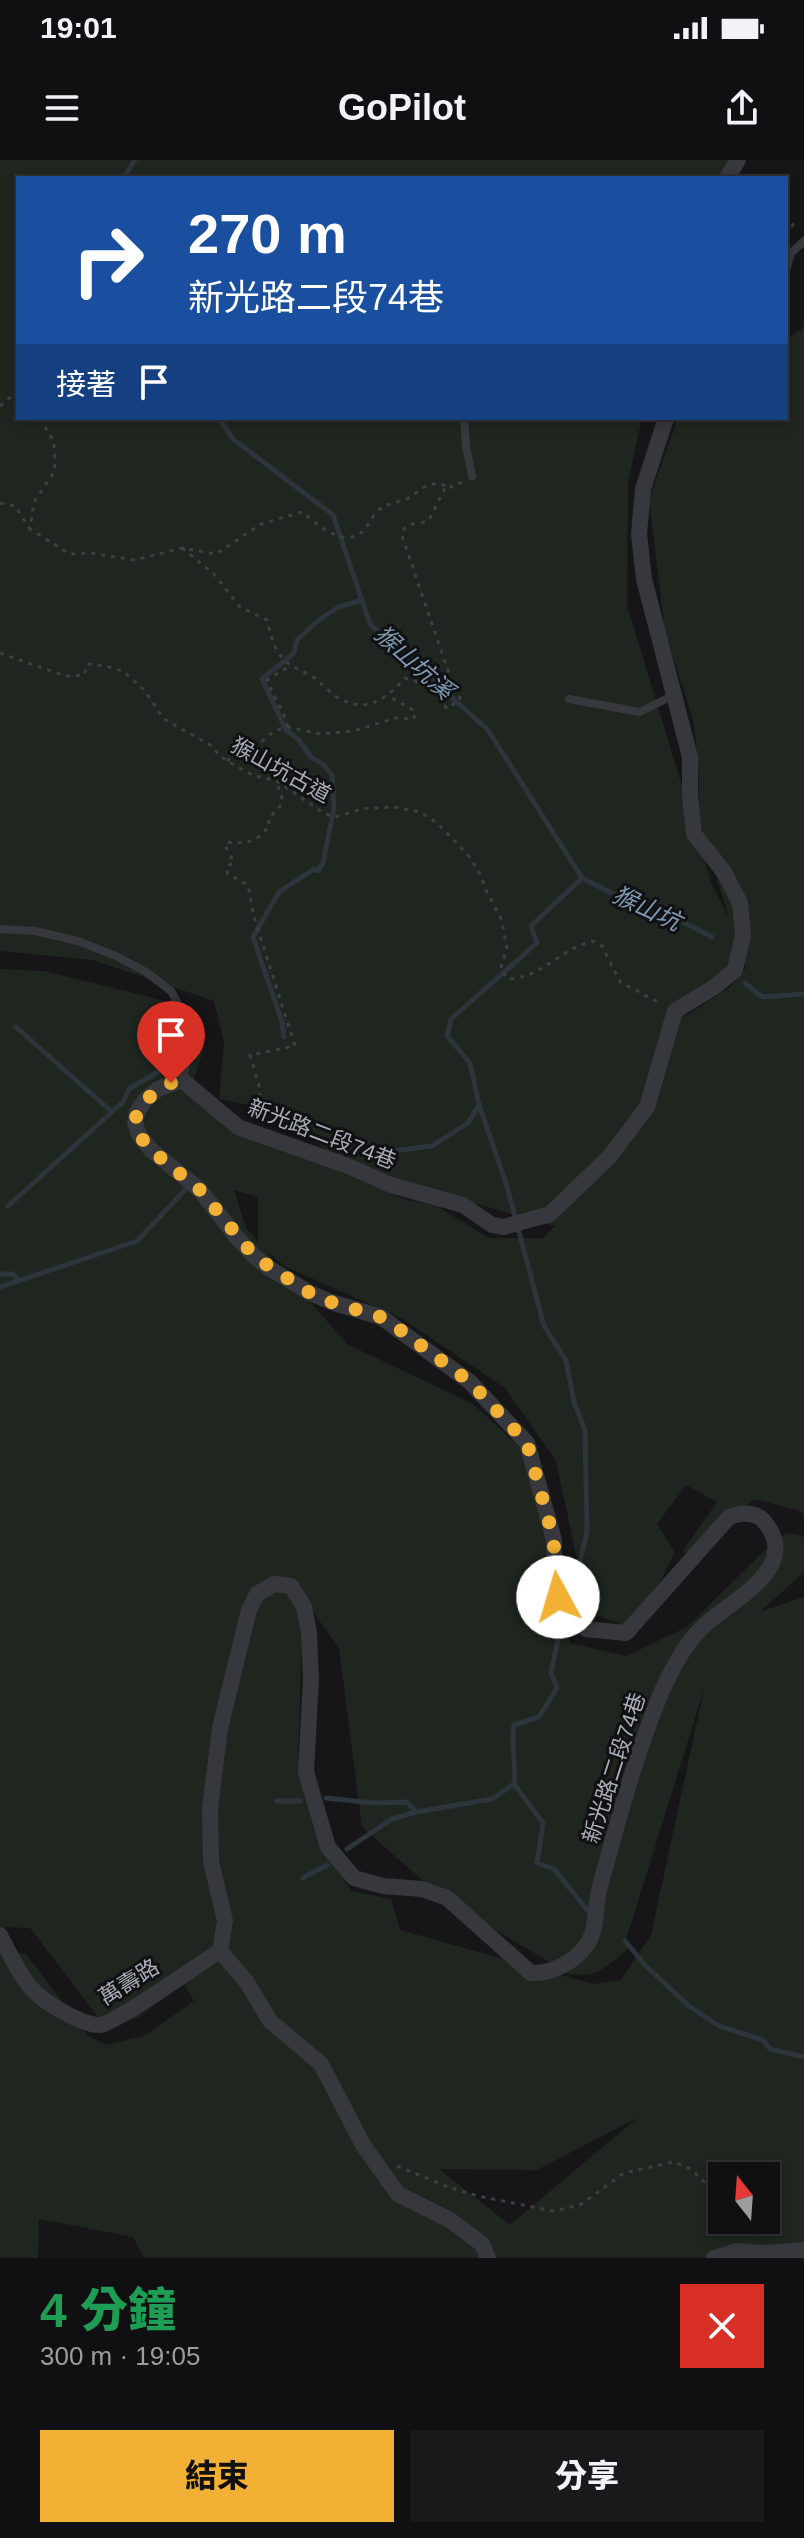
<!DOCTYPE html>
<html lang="zh-TW">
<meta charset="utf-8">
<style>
:root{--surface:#101012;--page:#19191b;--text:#f1f3f6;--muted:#9c9d9f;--line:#303032;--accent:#f2b134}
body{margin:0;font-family:Helvetica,"Noto Sans TC",sans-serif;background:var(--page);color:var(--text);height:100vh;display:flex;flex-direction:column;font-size:30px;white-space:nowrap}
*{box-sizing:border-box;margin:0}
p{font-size:26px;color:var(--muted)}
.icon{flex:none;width:44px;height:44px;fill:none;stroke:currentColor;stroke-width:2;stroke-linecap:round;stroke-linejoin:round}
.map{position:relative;height:2098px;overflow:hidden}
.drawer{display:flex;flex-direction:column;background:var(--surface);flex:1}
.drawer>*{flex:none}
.guide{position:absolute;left:16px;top:16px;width:772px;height:244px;border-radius:0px;box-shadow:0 4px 12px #0003,0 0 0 2px var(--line);background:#1a4fa0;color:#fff;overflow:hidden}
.needle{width:52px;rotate:343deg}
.tools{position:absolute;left:708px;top:2002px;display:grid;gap:16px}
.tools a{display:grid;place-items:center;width:72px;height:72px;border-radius:0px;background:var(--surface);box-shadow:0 4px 12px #0003,0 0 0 2px var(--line);font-size:40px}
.pin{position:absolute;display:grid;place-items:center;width:68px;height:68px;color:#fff;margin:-82px -34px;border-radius:50% 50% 50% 0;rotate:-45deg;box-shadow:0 0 8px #0007}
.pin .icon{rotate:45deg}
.me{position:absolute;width:88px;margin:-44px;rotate:354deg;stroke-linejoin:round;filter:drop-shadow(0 0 6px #0008)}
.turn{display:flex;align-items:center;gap:28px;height:168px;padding:0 40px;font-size:36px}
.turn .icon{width:104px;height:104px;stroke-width:2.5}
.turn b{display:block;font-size:56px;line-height:68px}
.then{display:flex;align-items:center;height:76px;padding:0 40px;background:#0003;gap:16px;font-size:30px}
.round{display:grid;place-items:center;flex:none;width:84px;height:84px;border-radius:0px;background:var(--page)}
.headline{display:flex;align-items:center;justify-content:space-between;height:136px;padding:0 40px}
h1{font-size:48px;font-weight:800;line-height:60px;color:#1e9e55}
.button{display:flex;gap:16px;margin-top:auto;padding:16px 40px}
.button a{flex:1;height:92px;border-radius:0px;background:var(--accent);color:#111;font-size:32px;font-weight:800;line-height:92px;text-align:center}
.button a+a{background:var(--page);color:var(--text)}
.status{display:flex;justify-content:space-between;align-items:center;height:56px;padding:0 40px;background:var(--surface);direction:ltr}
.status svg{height:22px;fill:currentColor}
header{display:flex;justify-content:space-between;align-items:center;height:104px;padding:0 40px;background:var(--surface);font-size:36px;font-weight:800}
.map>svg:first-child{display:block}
.green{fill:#1e261f;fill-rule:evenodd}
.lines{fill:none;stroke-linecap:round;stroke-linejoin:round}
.stream{stroke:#2c353c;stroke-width:5}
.path{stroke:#3d3f44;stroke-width:3;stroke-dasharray:4 6;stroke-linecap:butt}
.service{stroke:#37383d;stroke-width:8}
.minor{stroke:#37383d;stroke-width:16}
.route{stroke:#f2b134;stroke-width:14;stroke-dasharray:0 25.2}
.labels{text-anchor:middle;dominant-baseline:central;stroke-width:6;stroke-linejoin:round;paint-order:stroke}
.street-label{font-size:22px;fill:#a8adb8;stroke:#111113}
.water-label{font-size:24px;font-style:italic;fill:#7f9bb3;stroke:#111113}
</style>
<div class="status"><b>19:01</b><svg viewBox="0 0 49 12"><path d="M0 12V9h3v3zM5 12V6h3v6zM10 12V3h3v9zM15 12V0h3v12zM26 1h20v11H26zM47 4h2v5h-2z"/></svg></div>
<header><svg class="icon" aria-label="menu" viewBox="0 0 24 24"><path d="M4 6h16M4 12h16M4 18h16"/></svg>GoPilot<svg class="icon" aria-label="share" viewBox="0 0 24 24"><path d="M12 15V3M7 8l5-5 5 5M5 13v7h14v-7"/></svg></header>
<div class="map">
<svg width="804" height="2098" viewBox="0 0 804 2098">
<rect width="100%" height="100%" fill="#161618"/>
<!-- green -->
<path class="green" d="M0,0h729l-9,18h-702v240h624l-14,64 -1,123 85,280 17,33 -30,-98v-42l-5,-55 -29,-92 -16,-132 29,-81h108v-78l18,-13v1188l-4,-4 -46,-12 -64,66 -7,-15 34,-48 -31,-17 -29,39 18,28 -39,78 -42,-16 -10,-22 -28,-131 -51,-73 -104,-70 -115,-51 -21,-17 82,94 126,60 64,59 33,180 56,13 61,-29 81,-80 19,-14 15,3 2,2v34l-43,39 43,-14v661h-660l-11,-21 -94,-18 -1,39h-38v-308l26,4 62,82 18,9 38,-9 50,-35 -10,-17 -48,35 -35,2 -71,-93 -30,-1v-958l44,2 134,33 27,42 -16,47 38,36 78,28 102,43 28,5 54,33h54l12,-12 -210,-59 -64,-56 -62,-12 5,-57 -10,-41 -121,-41 -93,-9zM735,776l11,32 -16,19 -47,31 3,-7 53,-55zM234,1030l24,7v45l-12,-14zM303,1438l36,50 23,179 83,73 123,73c28,7 38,-7 59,-23l-1,-10 78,-251 -53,246 -30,45 -28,4 -193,-54 -9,-31 -40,-8 -37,-63 -16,-68zM637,1958l-127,107 -71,-56 98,1zM722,2016h44v44h-44z"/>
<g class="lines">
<!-- stream -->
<g class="stream">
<polyline points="127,18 126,14 135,0"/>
<polyline points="219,258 233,279 333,355 370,464 488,570 582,718"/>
<polyline points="582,718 650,752 668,754 712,777"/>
<polyline points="745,823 762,837 804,834"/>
<polyline points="16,867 112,952"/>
<polyline points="284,877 282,862 253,777 279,732 314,709 318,711 323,703 334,648 332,615 324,605 311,597 298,579 286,570 262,519 294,493 297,480 320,459 339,447 362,440"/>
<polyline points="479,945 506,1023 544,1166 566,1200 574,1242 585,1270 587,1372 573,1430"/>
<polyline points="380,1005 392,991 432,986 468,963 479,945 470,903 447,876 451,859 537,783 531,766 582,718"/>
<polyline points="8,1046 123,942 129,929 158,912"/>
<polyline points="0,1114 13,1114 18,1120"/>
<polyline points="0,1127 137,1081 185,1030"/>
<path d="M559,1476l-8,36 6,16 -18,29 -25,8c-4,21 3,38 0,59l29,39 -6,40 17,6 34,42"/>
<polyline points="326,1638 373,1643 407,1642 416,1652 492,1639 514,1624"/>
<polyline points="277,1641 300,1641"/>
<polyline points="347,1689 392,1659 416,1652"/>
<polyline points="303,1718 327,1705"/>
<polyline points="625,1781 646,1806 689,1846 719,1866 763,1880 770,1889 804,1897"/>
</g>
<!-- path -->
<g class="path">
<polyline points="786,58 794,63 786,75"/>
<polyline points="0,246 18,231"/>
<path d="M40,258l14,24 1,29 -21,31 -4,27 40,25 21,-1 44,7 47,-12 34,6 45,-30 41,-12c15,12 41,37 61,19 7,-7 10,-19 20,-24 9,-5 21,-5 29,-11 12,-9 19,-16 34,-10"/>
<polyline points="0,343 15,346 30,369"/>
<path d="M182,388l31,25 27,34 27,13c5,19 8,37 27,47 7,4 15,7 22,12 6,5 12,12 19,17 30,19 49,5 70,-18 20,5 30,15 42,31l13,-10 -1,-5 -5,-6 -52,-152c2,-17 17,-10 27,-16l17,-34 7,1 9,-5"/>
<path d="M0,493l65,23 19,-1 3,-11 18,2 18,5 21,19 20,29 48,27 6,8 9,7 27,15 21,4 50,34 10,3 27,-8 32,-2 26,5 16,10 32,33 14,22 2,9 17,33 6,29 -7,22 9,9c34,-2 49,-29 84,-38l9,5 18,36 42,22"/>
<path d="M288,567l-4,-12 -17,-34c7,-7 16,-9 22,-16"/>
<polyline points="227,601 241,590 260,583 274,571 288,567 321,574 353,571 396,558 414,559 415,551 388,536"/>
<path d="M257,957l3,-28 -10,-34 45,-9 -41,-129 -6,-32 -20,-11 -2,-6 8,-6 -9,-16 2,-4c21,2 30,0 43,-17l-2,-6c14,-14 19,-16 8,-36"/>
<polyline points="397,2006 448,2027 478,2036 553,2051 580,2045 624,2013 673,2002 691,2009 722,2039"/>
<polyline points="744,2060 755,2077"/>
</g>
<!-- service -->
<g class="service">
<polyline points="786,110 791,93 804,81"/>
<polyline points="464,258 466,286 472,316"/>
<polyline points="569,539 640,552 674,535"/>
<polyline points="0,769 35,771 78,781 116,796 146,812 171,831 188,862 191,888 182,920"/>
</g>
<!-- minor -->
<g class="minor">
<polyline points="727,18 738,0"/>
<path d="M0,1775c9,18 18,37 31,53 12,14 50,37 69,37 15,-1 100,-62 120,-74"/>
<path d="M220,1791l5,-30 -14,-60 -1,-52 10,-81 29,-118 8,-16 17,-10 17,2 13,21 5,26 2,46 -5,93 22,75 26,31 29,8 39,3 25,9 84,75c22,1 45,-12 57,-30 9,-13 7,-37 11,-53 18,-66 36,-134 62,-197 11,-25 25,-52 46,-70 30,-26 97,-58 55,-104 -10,-8 -22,-6 -33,-2l-103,116 -40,-4 -16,-15 -12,-17 -4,-20v-37l-27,-97 -57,-61 -89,-65 -50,-15 -21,-9 -41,-25 -14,-11 -17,-18 -38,-49 -49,-40 -12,-15 -4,-12 2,-11 8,-12 13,-11 24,-9 56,47 107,38 46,20 72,20 29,20 12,2 46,-13 60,-58 37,-49 28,-96 38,-23 22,-18 8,-35 -3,-32 -16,-31 -30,-38 -4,-39v-38l-46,-178 -5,-45 4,-45 23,-71"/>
<polyline points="220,1791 246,1821 270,1861 321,1904 363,1985 398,2034 450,2060 482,2084 488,2098"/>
<polyline points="714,2098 736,2091 764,2093 804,2090"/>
</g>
</g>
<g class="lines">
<!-- route -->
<polyline class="route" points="171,923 145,940 137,952 135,963 139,975 151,990 200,1030 255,1097 310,1133 331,1142 381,1157 399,1169 470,1222 527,1283 554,1380 554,1417 558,1437"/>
</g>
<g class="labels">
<!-- street labels -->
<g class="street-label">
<text transform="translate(281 610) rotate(29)">猴山坑古道</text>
<text transform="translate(322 974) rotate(21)">新光路二段74巷</text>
<text transform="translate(614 1608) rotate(-72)">新光路二段74巷</text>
<text transform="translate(129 1822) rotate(-32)">萬壽路</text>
</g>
<!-- water labels -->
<g class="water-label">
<text transform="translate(414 502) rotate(42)">猴山坑溪</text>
<text transform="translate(647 748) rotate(25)">猴山坑</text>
</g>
</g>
</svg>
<div class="tools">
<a><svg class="needle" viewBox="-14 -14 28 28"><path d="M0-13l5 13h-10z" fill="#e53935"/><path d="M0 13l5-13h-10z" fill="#9c9d9f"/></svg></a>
</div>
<div class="pin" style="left:171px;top:923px;background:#d93025"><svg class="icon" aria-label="arrive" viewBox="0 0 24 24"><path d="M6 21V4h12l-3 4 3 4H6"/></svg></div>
<svg class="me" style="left:558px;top:1437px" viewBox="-20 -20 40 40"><circle r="19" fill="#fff"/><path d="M0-13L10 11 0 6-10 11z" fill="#f2b134"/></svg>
<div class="guide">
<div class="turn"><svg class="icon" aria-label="right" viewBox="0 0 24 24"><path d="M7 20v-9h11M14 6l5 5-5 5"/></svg><div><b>270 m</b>新光路二段74巷</div></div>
<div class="then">接著<svg class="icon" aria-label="arrive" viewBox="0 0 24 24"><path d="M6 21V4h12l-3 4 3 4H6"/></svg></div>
</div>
</div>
<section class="drawer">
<div class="headline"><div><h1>4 分鐘</h1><p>300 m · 19:05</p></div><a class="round" style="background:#d93025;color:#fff"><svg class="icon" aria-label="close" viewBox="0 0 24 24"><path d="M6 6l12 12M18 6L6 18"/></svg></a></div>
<div class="button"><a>結束</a><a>分享</a></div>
</section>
